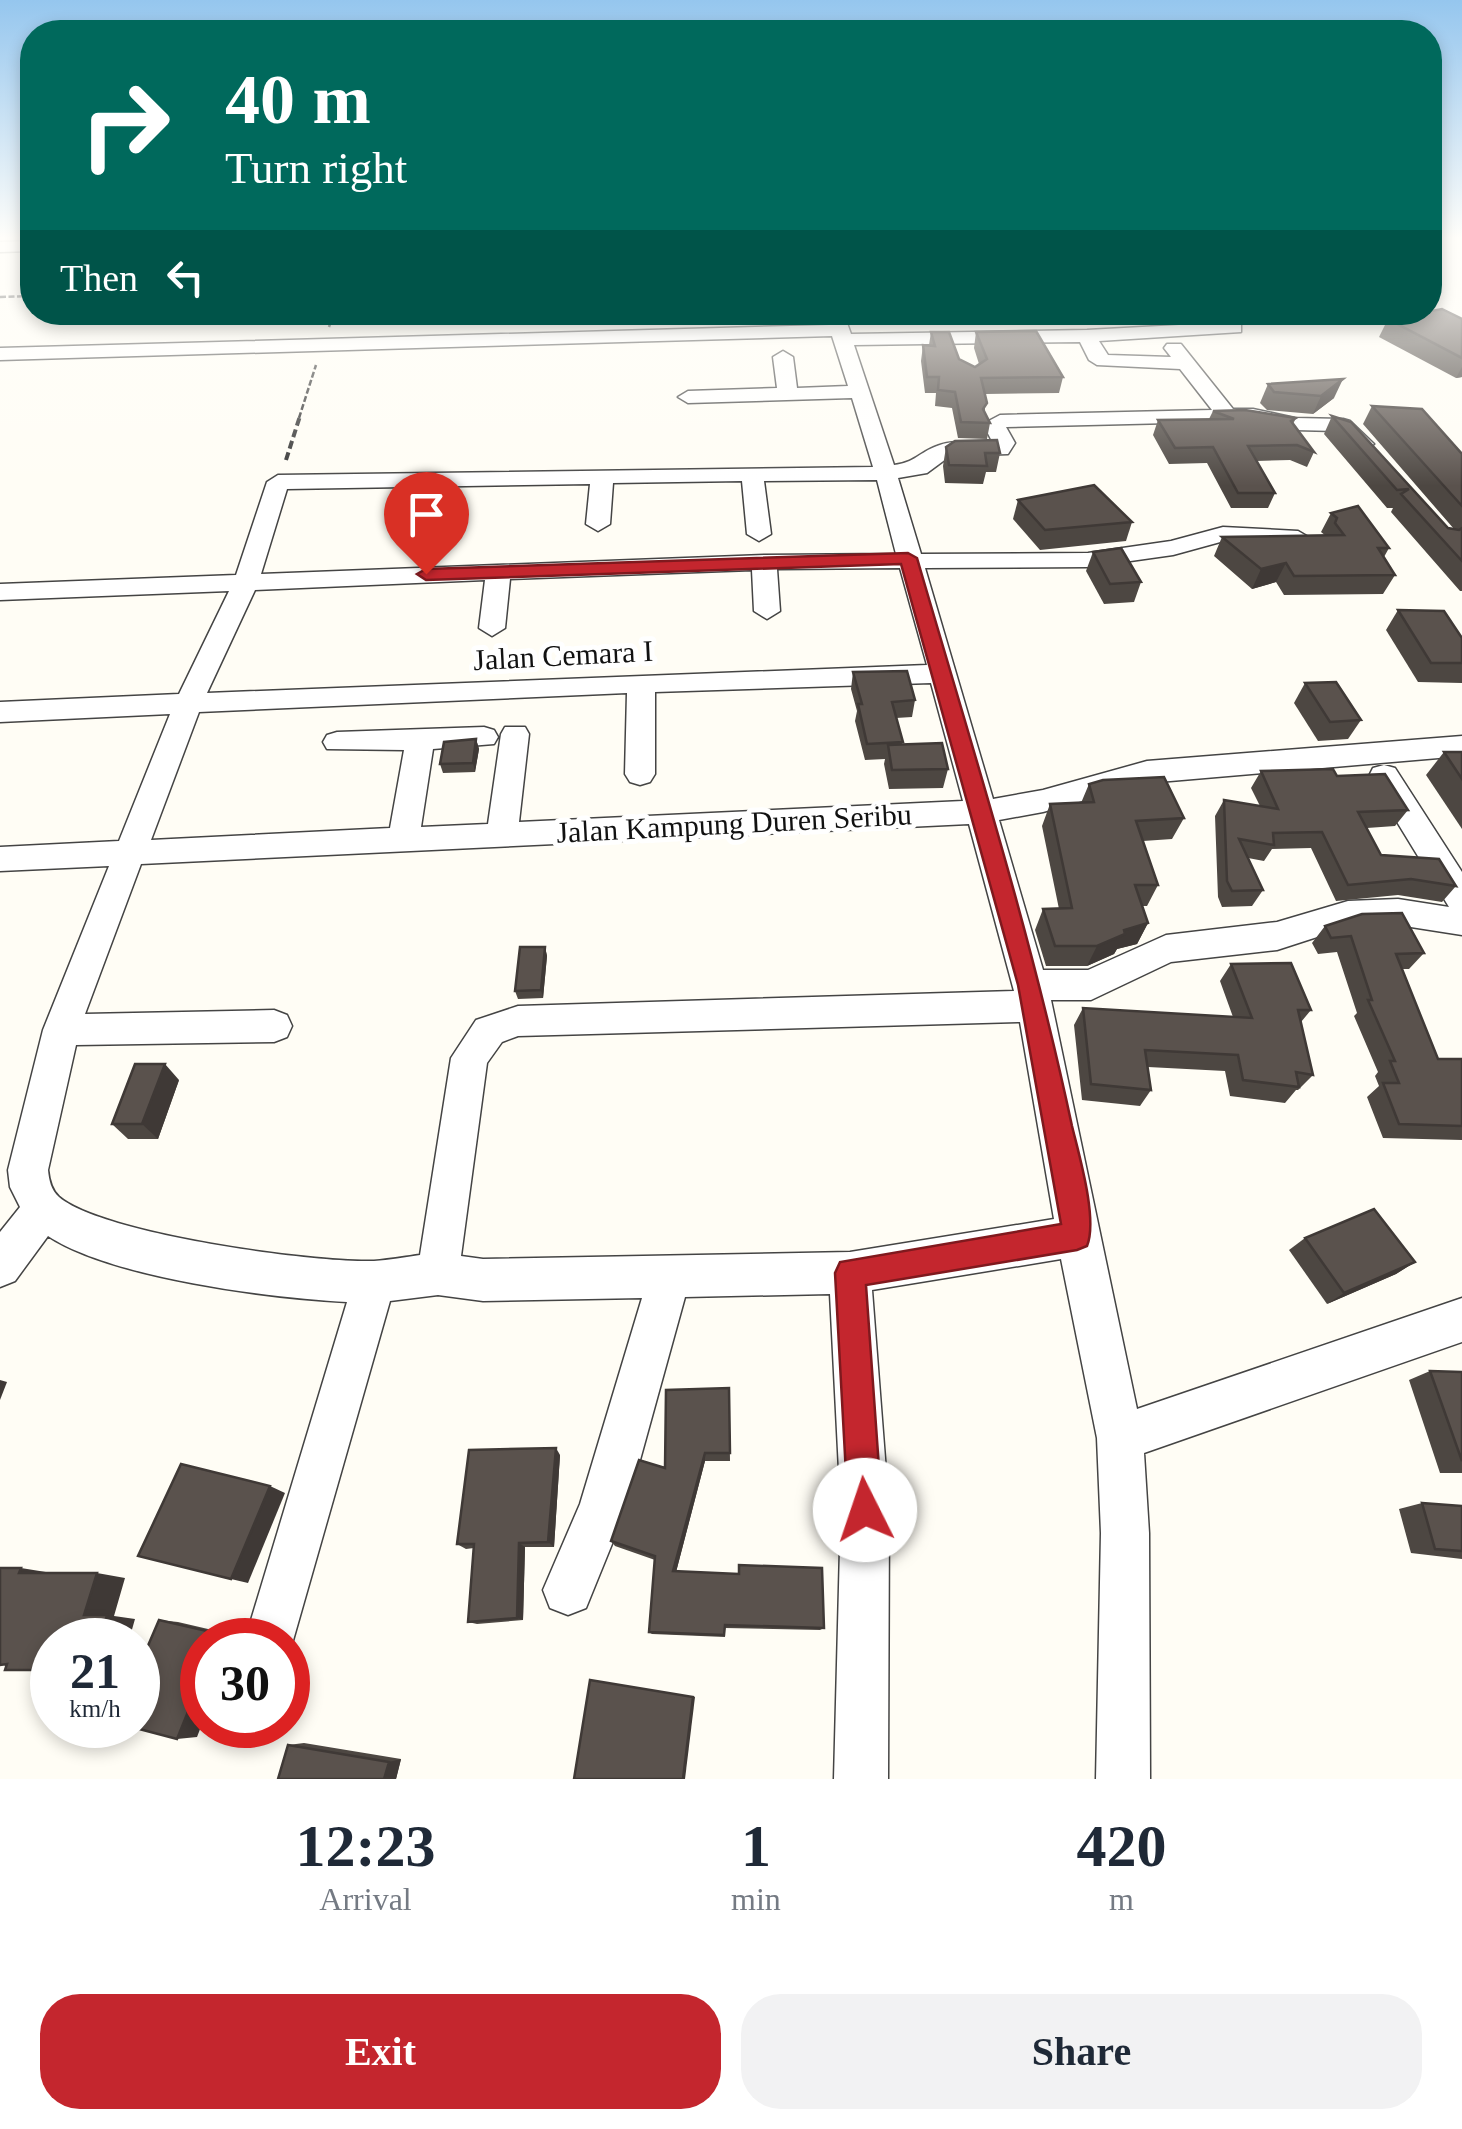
<!DOCTYPE html>
<style>
:root{--surface:#fff;--page:#f2f2f3;--text:#1f2937;--muted:#747a83;--accent:#c4262e}
body{margin:0;font-family:"Times New Roman",serif;background:var(--page);color:var(--text);height:100vh;display:flex;flex-direction:column;font-size:38px;white-space:nowrap}
*{box-sizing:border-box;margin:0}
p{font-size:32px;color:var(--muted)}
.icon{flex:none;width:55px;height:55px;fill:none;stroke:currentColor;stroke-width:2;stroke-linecap:round;stroke-linejoin:round}
.map{position:relative;height:1779px;overflow:hidden}
.details{display:flex;flex-direction:column;background:var(--surface);flex:1}
.details>*{flex:none}
.hud{position:absolute;left:20px;top:20px;width:1422px;height:305px;border-radius:40px;box-shadow:0 5px 15px #0003;background:#00695c;color:#fff;overflow:hidden}
.speed{position:absolute;left:30px;top:1618px;display:flex;gap:20px;font-size:50px;font-weight:700;text-align:center}
.speed>*{display:grid;place-content:center;width:130px;height:130px;border-radius:50%;background:var(--surface);box-shadow:0 5px 15px #0003;line-height:1}
.speed small{font-size:25px;font-weight:400}
.speed .limit{border:15px solid #d22;background:#fff;color:#111}
.pin{position:absolute;display:grid;place-items:center;width:85px;height:85px;color:#fff;margin:-102px -42px;border-radius:50% 50% 50% 0;rotate:-45deg;box-shadow:0 0 10px #0007}
.pin .icon{rotate:45deg}
.me{position:absolute;width:110px;margin:-55px;rotate:356deg;stroke-linejoin:round;filter:drop-shadow(0 0 8px #0008)}
.turn{display:flex;align-items:center;gap:35px;height:210px;padding:0 40px;font-size:45px}
.turn .icon{width:130px;height:130px;stroke-width:2.5}
.turn b{display:block;font-size:70px;line-height:85px}
.then{display:flex;align-items:center;height:95px;padding:0 40px;background:#0003;gap:20px;font-size:38px}
.eta{display:flex;justify-content:space-evenly;align-items:center;height:170px;text-align:center}
.eta b{font-size:60px;font-weight:700;line-height:70px}
.cta{display:flex;gap:20px;margin-top:auto;padding:20px 40px}
.cta a{flex:1;height:115px;border-radius:40px;background:var(--accent);color:#fff;font-size:40px;font-weight:700;line-height:115px;text-align:center}
.cta a+a{background:var(--page);color:var(--text)}
.map>svg:first-child{display:block}
.lines{fill:none;stroke-linecap:round;stroke-linejoin:round}
.minor-casing{stroke:#444;stroke-width:3}
.path-far1{stroke:#333;stroke-width:2.5;stroke-dasharray:6 2.5;stroke-linecap:butt}
.path{stroke:#333;stroke-width:4;stroke-dasharray:8 4;stroke-linecap:butt}
.minor{fill:#fff;fill-rule:evenodd}
.wall{fill:#4d4742}
.shaded-wall{fill:#3f3936}
.building{fill:#5a524d;stroke:#3f3936;stroke-width:2.5}
.route{fill:#c4262e;stroke:#7f191e;stroke-width:2.5}
.labels{text-anchor:middle;dominant-baseline:central;stroke-width:10;stroke-linejoin:round;paint-order:stroke}
.street-label{font-size:30px;fill:#111;stroke:#fff}
</style>
<div class="map">
<svg width="1462" height="1779" viewBox="0 0 1462 1779">
<rect width="100%" height="100%" fill="#fffdf5"/>
<g class="lines">
<defs>
<g id="minor">
<polygon points="32,241 32,251 0,252 0,242"/>
<path d="M825,312h18l8,22 236,-4 147,-8 7,2v8l-142,9 9,14 63,2 -7,-9 3,-4h14l52,65h20l42,9 48,1 7,2 24,23 -11,6 -8,-1 -18,-18 -42,-1 -42,-9 -247,6 9,16 -7,11 -58,2 -23,17 -29,5 23,76 167,-1 83,-12 52,-14 75,4 12,7 -12,7 -74,-4 -51,14 -85,12 -163,1 68,231 50,-9 104,-29 315,-25v20l-315,27 -104,29 -44,8 44,150h45l78,-35 111,-13 71,-21 50,-2 51,8 -80,-131 4,-8 11,-3 11,3 67,104v63l-64,-10 -50,2 -71,23 -106,12 -80,38h-40l86,409 325,-111v44l-318,111 5,80 1,246h-54l5,-246 -4,-95 -36,-179 -189,31 17,220 -1,269h-54l7,-269 -11,-216 -145,3 -58,210 -41,101 -18,7 -18,-7 -7,-18 37,-86 62,-206 -159,3 -45,-6 -48,6 -102,357v-18h-43l102,-338c-77,-4 -235,-24 -299,-66l-33,45 -15,6v-55l20,-25 -10,-20 -2,-17 35,-140 66,-164 -109,5v-24l119,-6 51,-127 -170,8v-20l179,-8 50,-103 -229,9v-16l236,-9 31,-93 11,-7 595,-8 -21,-69 -164,5 -10,-6 10,-6 89,-3 -4,-31 10,-6 10,6 4,31 51,-2 -16,-50 -832,24v-12l829,-23zM1080,342l9,18 8,5 83,4 32,41 -212,5 -17,9 10,19c-19,0 -38,-4 -56,3 -17,6 -23,17 -43,19l-40,-120zM877,480l19,74 -132,1 -503,19 26,-85 303,-5 -4,40 12,7 12,-7 3,-41 129,-2 5,53 12,7 12,-7 -7,-53zM900,568l27,97 -720,28 48,-103 230,-10 -6,48 13,8 13,-8 5,-49 242,-9 2,41 13,8 13,-8 -3,-42zM931,683l32,118 -444,21 10,-88 -4,-7h-20l-4,7 -13,90 -67,3 12,-78 61,-5 4,-7 -4,-7 -10,-3 -147,5 -10,3 -4,7 4,7 77,1 -14,78 -239,12 48,-128 428,-19 -2,81 5,8 10,3 10,-3 5,-8v-82zM969,824l45,167 -496,15 -42,14 -25,38 -31,197c-15,2 -31,5 -46,6 -60,2 -272,-27 -315,-64 -8,-7 -10,-17 -11,-27l28,-125 198,-3 13,-5 5,-11 -5,-11 -13,-5 -189,4 56,-150zM1020,1022l34,197 -204,33 -367,7 -22,-3 26,-193 15,-21 16,-6z"/>
</g>
</defs>
<!-- minor casing -->
<use href="#minor" class="minor-casing"/>
<!-- path-far1 -->
<g class="path-far1">
<polyline points="0,297 32,296"/>
<polyline points="329,327 334,312"/>
<polyline points="299,418 316,365"/>
</g>
<!-- path -->
<polyline class="path" points="286,460 300,416"/>
<!-- minor -->
<use href="#minor" class="minor"/>
</g>
<!-- wall -->
<g class="wall">
<rect x="0" y="237" width="32" height="1"/>
<polygon points="1388,319 1462,319 1462,377 1456,378 1379,337"/>
<polygon points="931,332 959,359 975,367 979,364 974,348 976,332 1063,377 1059,393 985,394 985,413 990,423 987,439 958,438 952,408 935,406 936,393 925,393 921,361 923,345 929,345"/>
<polygon points="1268,384 1334,398 1313,414 1267,410 1260,403"/>
<polygon points="1372,406 1462,454 1462,591 1460,591 1391,512 1393,508 1387,508 1324,434 1332,416 1448,528 1454,529 1363,424"/>
<polygon points="1213,411 1296,418 1293,424 1314,452 1307,467 1290,460 1256,461 1275,493 1268,508 1231,508 1207,463 1169,464 1153,435 1158,420 1209,419"/>
<polygon points="946,447 1000,453 996,472 986,472 983,484 945,483 943,466"/>
<polygon points="1018,500 1132,522 1126,541 1040,550 1013,519"/>
<polygon points="1331,513 1389,548 1384,557 1395,575 1383,594 1284,595 1276,582 1252,589 1214,556 1222,537 1326,536 1321,532"/>
<polygon points="1093,552 1141,582 1134,602 1104,604 1086,571"/>
<polygon points="1398,610 1462,638 1462,683 1418,682 1386,630"/>
<polygon points="853,672 915,700 912,717 896,718 902,744 948,769 943,788 889,789 884,764 885,759 865,760 855,721 857,711 851,689"/>
<polygon points="1305,683 1361,720 1348,739 1318,741 1294,703"/>
<polygon points="476,739 479,749 475,772 443,773 440,764"/>
<polygon points="1444,752 1462,752 1462,829 1426,775"/>
<polygon points="1261,771 1337,776 1408,810 1395,826 1367,828 1381,855 1456,886 1442,902 1398,895 1336,901 1311,848 1272,849 1264,861 1248,858 1263,890 1252,906 1222,907 1218,897 1215,816 1224,800 1260,806 1251,788"/>
<polygon points="1089,784 1184,818 1172,839 1143,841 1158,885 1147,906 1142,906 1148,923 1137,944 1117,949 1114,954 1087,966 1046,966 1035,930 1043,909 1059,909 1042,826 1050,804 1081,803"/>
<polygon points="1325,926 1424,953 1409,969 1402,969 1438,1059 1462,1059 1462,1140 1383,1138 1367,1097 1379,1086 1375,1076 1378,1072 1354,1016 1357,1013 1337,952 1318,954 1312,943"/>
<polygon points="545,947 547,956 543,998 518,999 515,991"/>
<polygon points="1231,964 1311,1010 1301,1022 1313,1075 1298,1090 1296,1090 1285,1103 1230,1096 1225,1071 1148,1067 1151,1090 1140,1106 1082,1100 1074,1025 1083,1008 1233,1017 1220,981"/>
<polygon points="179,1080 158,1139 128,1139 112,1124"/>
<polygon points="1305,1238 1415,1262 1396,1274 1327,1304 1289,1250"/>
<polygon points="1430,1371 1462,1372 1462,1473 1440,1473 1409,1380"/>
<polygon points="729,1388 730,1461 705,1461 676,1572 824,1628 820,1630 725,1628 725,1637 652,1634 649,1632 655,1560 615,1546 611,1541 665,1468"/>
<polygon points="560,1455 554,1547 525,1547 523,1620 477,1624 468,1622 474,1548 466,1549 457,1544"/>
<polygon points="1422,1503 1462,1506 1462,1559 1411,1553 1399,1509"/>
<polygon points="159,1620 178,1622 238,1636 236,1640 202,1640 197,1737"/>
<polygon points="304,1743 401,1759 396,1779 278,1779 288,1745"/>
</g>
<!-- shaded-wall -->
<g class="shaded-wall">
<polygon points="1462,367 1462,377 1456,378"/>
<polygon points="1343,379 1334,398 1313,414 1321,396"/>
<polygon points="1286,563 1276,582 1252,589 1261,569"/>
<polygon points="476,739 479,749 475,772 473,763"/>
<polygon points="1148,923 1137,944 1117,949 1114,954 1087,966 1097,946 1124,930"/>
<polygon points="545,947 547,956 543,998 541,990"/>
<polygon points="165,1064 179,1080 158,1139 142,1124"/>
<polygon points="1415,1262 1396,1274 1327,1304 1344,1293"/>
<polygon points="0,1380 7,1382 0,1400"/>
<polygon points="556,1448 560,1455 554,1547 548,1542"/>
<polygon points="705,1453 705,1461 675,1576 673,1571"/>
<polygon points="270,1486 285,1493 248,1583 231,1579"/>
<polygon points="519,1543 525,1547 523,1620 517,1618"/>
<polygon points="21,1568 52,1573 19,1573"/>
<polygon points="97,1573 125,1578 114,1616 135,1619 129,1640 100,1640 84,1615"/>
<polygon points="220,1634 238,1636 236,1640 217,1640"/>
<polygon points="202,1677 202,1724 197,1737 177,1739"/>
<polygon points="693,1697 695,1697 685,1779 683,1779"/>
<polygon points="401,1759 396,1779 384,1779 389,1762"/>
</g>
<!-- building -->
<g class="building">
<polygon points="1442,309 1462,319 1462,358 1388,319"/>
<polygon points="1036,331 1063,377 981,378 987,403 983,409 990,423 961,422 955,392 938,390 939,377 927,377 923,345 935,346 931,332 949,332 959,359 975,367 987,359 976,332"/>
<polygon points="1343,379 1321,396 1274,392 1268,384"/>
<polygon points="1372,406 1422,409 1462,454 1462,506"/>
<polygon points="1245,410 1296,418 1291,421 1314,452 1297,445 1248,446 1275,493 1238,493 1213,447 1175,448 1158,420 1234,419 1213,411"/>
<polygon points="1332,416 1351,422 1448,528 1459,530 1462,528 1462,561 1401,494 1409,489 1397,490"/>
<polygon points="997,440 1000,453 985,453 987,466 949,465 946,447 955,441"/>
<polygon points="1094,485 1132,522 1045,530 1018,500"/>
<polygon points="1358,506 1389,548 1378,548 1395,575 1294,576 1286,563 1261,569 1222,537 1344,535 1335,523 1337,518 1331,513"/>
<polygon points="1121,548 1141,582 1110,584 1093,552"/>
<polygon points="1398,610 1444,611 1462,638 1462,663 1431,663"/>
<polygon points="907,671 915,700 892,702 903,742 867,744 858,704 862,704 853,672"/>
<polygon points="1336,682 1361,720 1330,722 1305,683"/>
<polygon points="476,739 473,763 440,764 444,742"/>
<polygon points="942,743 948,769 892,770 888,745"/>
<polygon points="1444,752 1462,752 1462,779"/>
<polygon points="1333,769 1337,776 1385,774 1408,810 1358,812 1381,855 1439,859 1456,886 1411,879 1348,885 1322,832 1273,833 1274,845 1239,839 1263,890 1232,891 1227,881 1224,800 1278,809 1261,771"/>
<polygon points="1164,777 1184,818 1136,821 1158,885 1135,885 1148,923 1124,930 1125,934 1097,946 1055,946 1043,909 1072,908 1050,804 1094,802 1089,784 1103,780"/>
<polygon points="1402,913 1424,953 1396,954 1438,1059 1462,1059 1462,1126 1399,1124 1383,1083 1399,1083 1390,1061 1395,1061 1368,1000 1372,1000 1351,936 1331,938 1325,926 1362,914"/>
<polygon points="520,947 545,947 541,990 515,991"/>
<polygon points="1291,963 1311,1010 1298,1010 1313,1075 1296,1072 1299,1087 1243,1080 1238,1055 1145,1050 1151,1090 1091,1084 1083,1008 1252,1018 1231,964"/>
<polygon points="135,1064 165,1064 142,1124 112,1124"/>
<polygon points="1374,1209 1415,1262 1344,1293 1305,1238"/>
<polygon points="1430,1371 1462,1372 1462,1461"/>
<polygon points="729,1388 730,1453 705,1453 673,1571 739,1574 739,1565 822,1568 824,1628 725,1625 724,1635 649,1632 655,1556 611,1541 639,1460 665,1468 666,1390"/>
<polygon points="556,1448 548,1542 519,1543 517,1618 468,1622 474,1544 457,1544 469,1450"/>
<polygon points="181,1464 270,1486 231,1579 138,1556"/>
<polygon points="1422,1503 1462,1506 1462,1551 1435,1549"/>
<polygon points="0,1568 21,1568 19,1573 97,1573 84,1615 107,1615 100,1640 52,1640 52,1670 5,1670 7,1664 0,1665"/>
<polygon points="159,1620 220,1634 217,1640 202,1640 202,1677 177,1739 124,1725 138,1725 138,1669"/>
<polygon points="590,1680 693,1697 683,1779 574,1779"/>
<polygon points="288,1745 389,1762 384,1779 278,1779"/>
</g>
<!-- sky -->
<linearGradient id="sky" x2="0" y2="1"><stop stop-color="#95c6ee"/><stop offset="0.49" stop-color="#fffefa"/><stop offset="1" stop-color="#fffefa" stop-opacity="0"/></linearGradient>
<rect width="1462" height="486" fill="url(#sky)"/>
<!-- route -->
<path class="route" d="M908,553l9,5c55,189 114,375 155,568 7,29 26,93 15,120l-10,4 -211,35 16,225 -5,12 -12,5 -12,-5 -5,-12 -13,-237 5,-11 221,-38 -43,-239 -117,-421 -475,16 -9,-6 9,-5z"/>
<g class="labels">
<!-- street labels -->
<g class="street-label">
<text transform="translate(563 655) rotate(-3)">Jalan Cemara I</text>
<text transform="translate(734 823) rotate(-3)">Jalan Kampung Duren Seribu</text>
</g>
</g>
</svg>
<div class="speed"><div>21<small>km/h</small></div><div class="limit">30</div></div>
<div class="pin" style="left:426px;top:574px;background:#d93025"><svg class="icon" aria-label="arrive" viewBox="0 0 24 24"><path d="M6 21V4h12l-3 4 3 4H6"/></svg></div>
<svg class="me" style="left:865px;top:1510px" viewBox="-20 -20 40 40"><circle r="19" fill="#fff"/><path d="M0-13L10 11 0 6-10 11z" fill="#c4262e"/></svg>
<div class="hud">
<div class="turn"><svg class="icon" aria-label="right" viewBox="0 0 24 24"><path d="M7 20v-9h11M14 6l5 5-5 5"/></svg><div><b>40 m</b>Turn right</div></div>
<div class="then">Then<svg class="icon" aria-label="left" viewBox="0 0 24 24"><path d="M17 20v-9H6M10 6l-5 5 5 5"/></svg></div>
</div>
</div>
<section class="details">
<div class="eta">
<div><b>12:23</b><p>Arrival</p></div>
<div><b>1</b><p>min</p></div>
<div><b>420</b><p>m</p></div>
</div>
<div class="cta"><a>Exit</a><a>Share</a></div>
</section>
